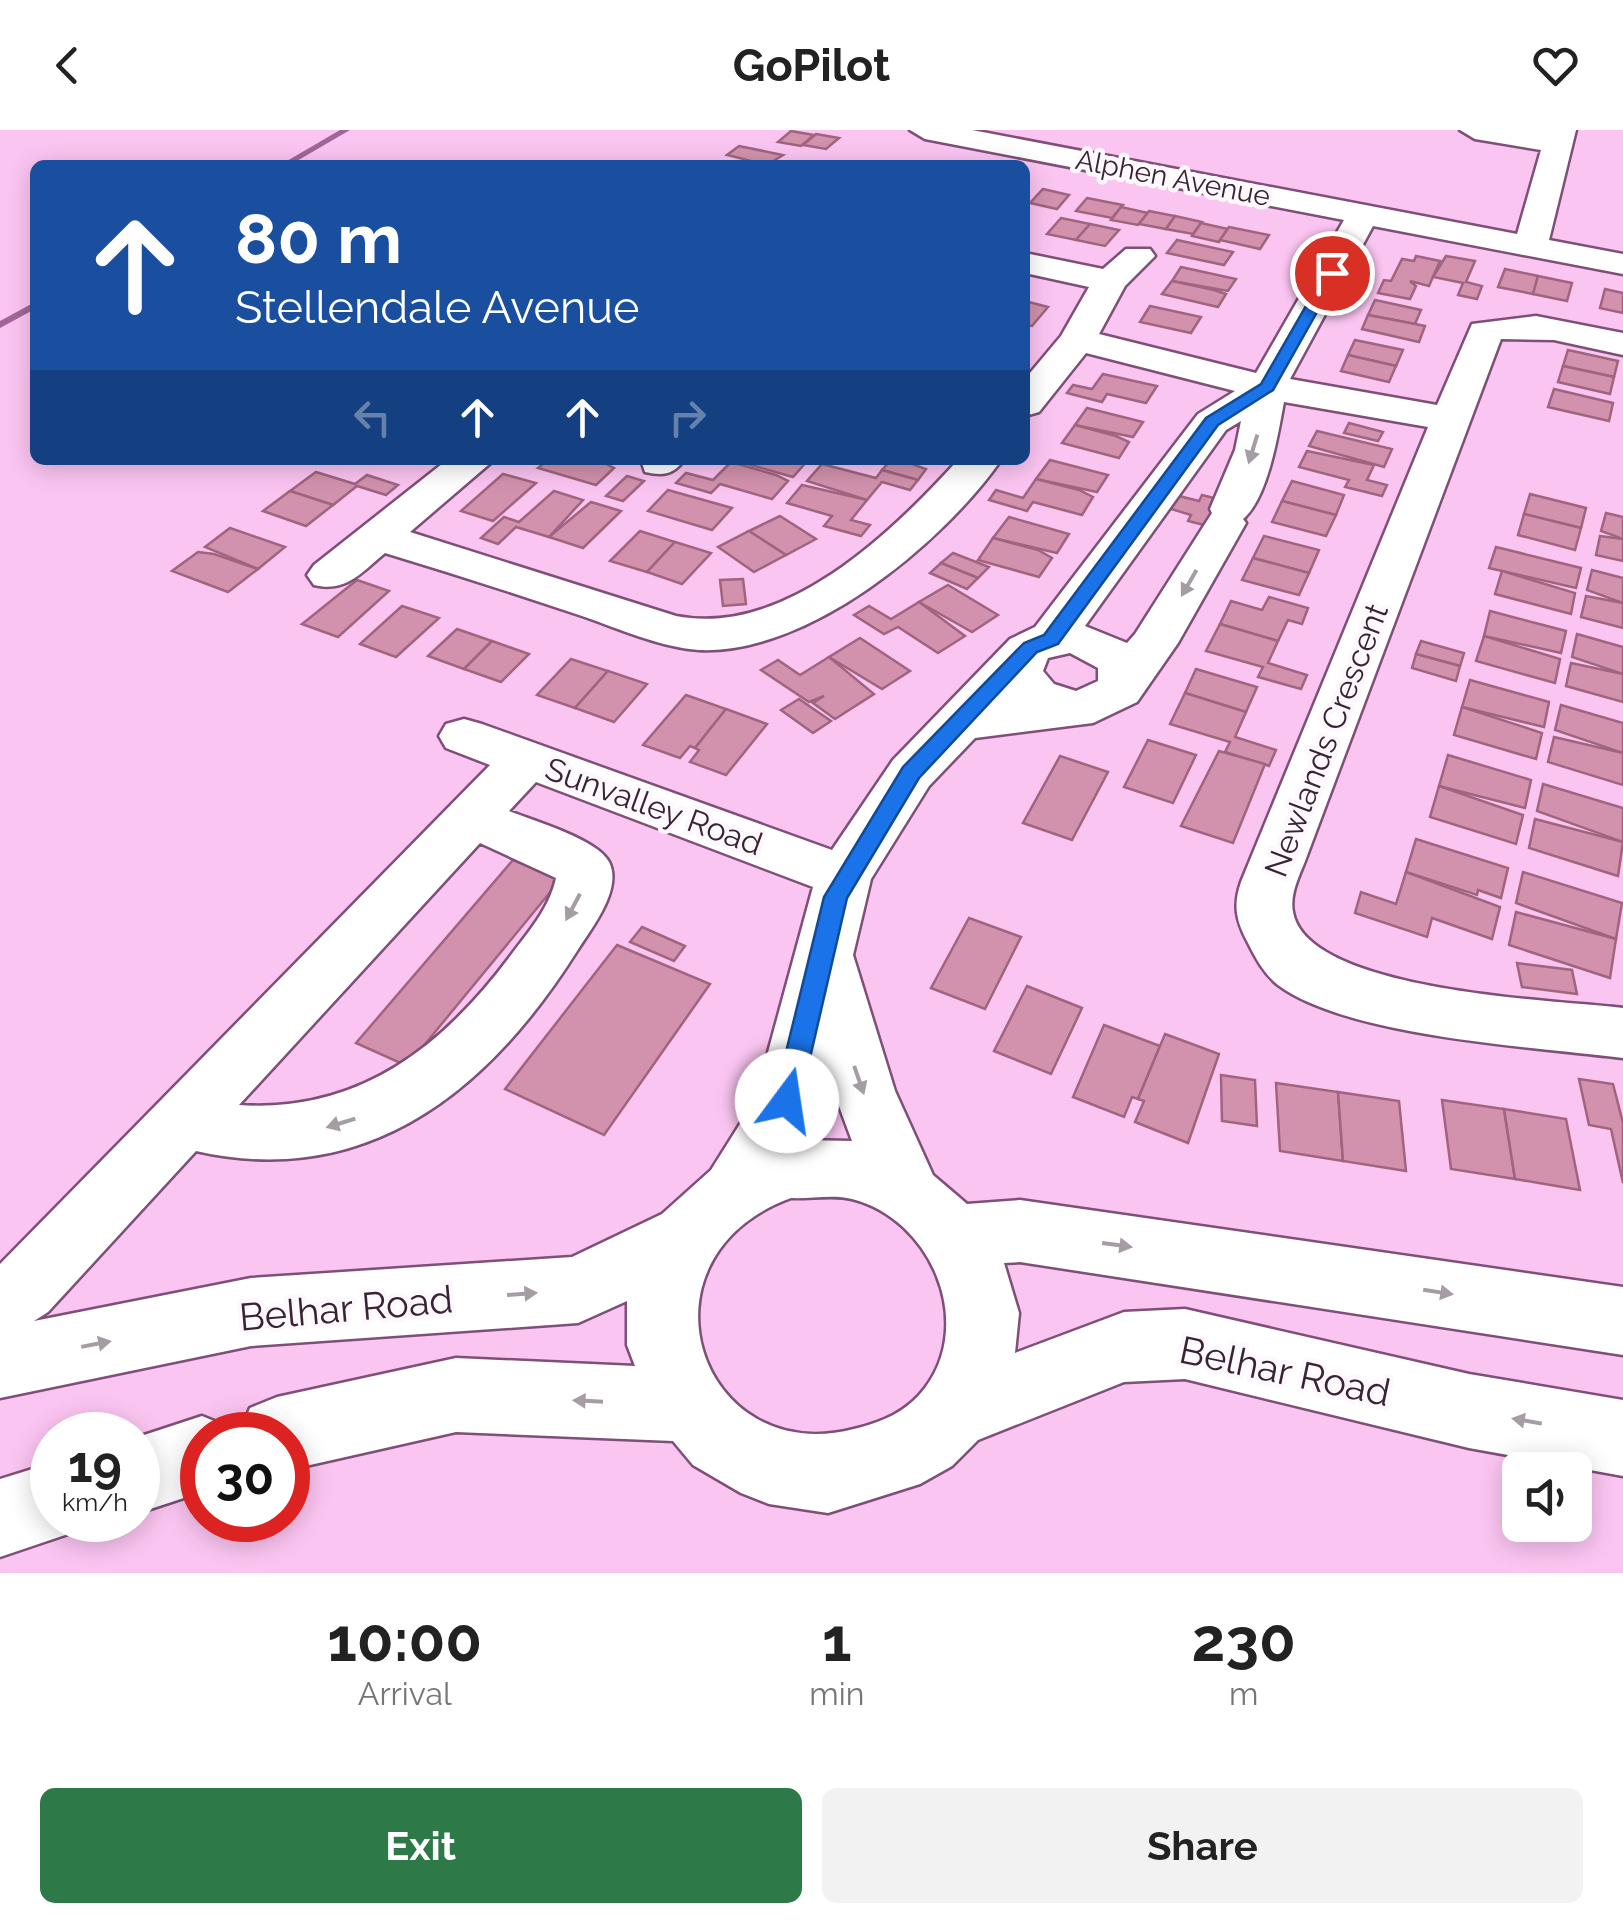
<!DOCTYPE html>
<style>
:root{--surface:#fff;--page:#f2f2f2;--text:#222;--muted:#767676;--accent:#2d7948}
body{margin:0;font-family:Raleway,sans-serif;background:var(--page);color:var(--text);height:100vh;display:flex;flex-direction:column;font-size:38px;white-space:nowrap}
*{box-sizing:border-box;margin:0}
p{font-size:32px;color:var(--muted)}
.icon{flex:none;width:55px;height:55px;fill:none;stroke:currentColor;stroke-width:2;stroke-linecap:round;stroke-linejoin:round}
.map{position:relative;height:1443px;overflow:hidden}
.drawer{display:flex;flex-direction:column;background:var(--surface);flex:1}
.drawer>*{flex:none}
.top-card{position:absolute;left:30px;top:30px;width:1000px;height:305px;border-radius:15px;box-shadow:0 5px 25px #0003;background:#1a4fa0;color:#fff;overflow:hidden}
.fabs{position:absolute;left:1502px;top:1322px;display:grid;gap:20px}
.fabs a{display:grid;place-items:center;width:90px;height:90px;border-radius:15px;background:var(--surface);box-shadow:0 5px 25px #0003;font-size:50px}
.speed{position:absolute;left:30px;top:1282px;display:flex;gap:20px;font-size:50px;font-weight:700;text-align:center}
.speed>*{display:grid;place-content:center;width:130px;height:130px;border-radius:50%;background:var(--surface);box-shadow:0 5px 25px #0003;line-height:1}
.speed small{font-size:25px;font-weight:400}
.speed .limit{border:15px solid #d22;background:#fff;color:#111}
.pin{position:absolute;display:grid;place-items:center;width:85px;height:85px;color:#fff;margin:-42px;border:5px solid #fff;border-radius:50%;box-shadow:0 2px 10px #0007}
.me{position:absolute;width:110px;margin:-55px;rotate:14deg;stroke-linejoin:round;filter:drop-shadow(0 0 8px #0008)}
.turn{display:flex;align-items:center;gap:35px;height:210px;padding:0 40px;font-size:45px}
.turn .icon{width:130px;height:130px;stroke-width:2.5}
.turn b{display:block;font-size:70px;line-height:85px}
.lanes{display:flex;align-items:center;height:95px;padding:0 40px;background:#0003;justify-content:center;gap:50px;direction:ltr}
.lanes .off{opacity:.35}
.eta{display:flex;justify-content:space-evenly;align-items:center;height:170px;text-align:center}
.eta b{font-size:60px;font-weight:700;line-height:70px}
.cta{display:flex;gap:20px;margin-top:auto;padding:20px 40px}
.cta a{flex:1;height:115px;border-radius:15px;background:var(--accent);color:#fff;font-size:40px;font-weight:700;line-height:115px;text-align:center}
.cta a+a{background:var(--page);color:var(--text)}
header{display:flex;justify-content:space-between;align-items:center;height:130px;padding:0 40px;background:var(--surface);font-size:45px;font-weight:700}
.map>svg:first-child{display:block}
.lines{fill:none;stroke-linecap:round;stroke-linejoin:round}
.stream{fill:#a16699;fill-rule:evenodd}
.building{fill:#d292ad;stroke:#a0647f;stroke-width:2.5}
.minor-casing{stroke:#7e4f77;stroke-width:5}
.minor{fill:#fff;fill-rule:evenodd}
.oneway{fill:#a59ca4}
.route{fill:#1a73e8;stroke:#114b97;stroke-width:2.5}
.labels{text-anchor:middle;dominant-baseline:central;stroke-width:9;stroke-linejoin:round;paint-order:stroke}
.far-street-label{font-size:28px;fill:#372334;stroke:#fdf8fc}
.street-label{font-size:32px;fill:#372334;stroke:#fdf8fc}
.near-street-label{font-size:38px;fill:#372334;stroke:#fdf8fc}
</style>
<header><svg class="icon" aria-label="back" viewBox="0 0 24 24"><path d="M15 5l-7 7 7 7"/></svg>GoPilot<svg class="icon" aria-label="heart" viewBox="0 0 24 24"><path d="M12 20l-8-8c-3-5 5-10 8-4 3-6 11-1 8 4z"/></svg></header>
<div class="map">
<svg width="1623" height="1443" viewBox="0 0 1623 1443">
<rect width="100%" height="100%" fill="#fbc5f2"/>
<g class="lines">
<!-- stream -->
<g class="stream">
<polygon points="340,0 350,0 290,35 280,35"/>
<polygon points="35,172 35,179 0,198 0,191"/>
</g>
</g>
<!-- building -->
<g class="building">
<polygon points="791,1 814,5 801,16 778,12"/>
<polygon points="816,4 839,8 826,19 803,15"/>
<polygon points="739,16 783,25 767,35 727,25"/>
<polygon points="1043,59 1069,65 1057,79 1030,73"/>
<polygon points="1087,68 1123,75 1112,88 1076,81"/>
<polygon points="1121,77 1148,83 1138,95 1111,90"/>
<polygon points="1149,81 1175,86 1166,99 1139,94"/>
<polygon points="1175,86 1202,92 1193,104 1166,99"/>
<polygon points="1061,88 1090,94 1076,110 1047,104"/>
<polygon points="1201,93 1228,99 1219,112 1192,106"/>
<polygon points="1090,94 1119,100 1105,116 1076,110"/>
<polygon points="1229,97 1269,105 1260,119 1220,110"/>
<polygon points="1177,110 1233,122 1224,135 1167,123"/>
<polygon points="1416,126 1440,131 1429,156 1410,151 1416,156 1410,169 1378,163 1384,150 1391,151 1402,129 1414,131"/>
<polygon points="1446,126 1475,131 1466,152 1482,156 1477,169 1458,165 1463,153 1433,147"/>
<polygon points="1181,137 1236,149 1228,161 1172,151"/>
<polygon points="1505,139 1538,146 1533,164 1498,157"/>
<polygon points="1538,146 1572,153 1567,171 1533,164"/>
<polygon points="1172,151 1214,160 1226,164 1218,177 1162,164"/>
<polygon points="1605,159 1623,163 1623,183 1600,178"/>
<polygon points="1375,170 1421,180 1415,194 1368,185"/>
<polygon points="1025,171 1048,177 1032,196 1025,195"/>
<polygon points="1150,176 1201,187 1191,203 1140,192"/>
<polygon points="1368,185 1415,194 1425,196 1419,212 1362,199"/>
<polygon points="1355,210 1403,220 1396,236 1348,225"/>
<polygon points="1568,220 1618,231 1614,247 1563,236"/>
<polygon points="1348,225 1396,236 1389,252 1341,241"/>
<polygon points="1563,236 1614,247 1610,264 1558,252"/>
<polygon points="1103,244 1157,256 1146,273 1107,264 1102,272 1067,263 1073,255 1092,259"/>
<polygon points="1554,259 1613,273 1609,291 1548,277"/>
<polygon points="1087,278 1143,292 1133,307 1075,295"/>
<polygon points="1349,293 1383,302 1378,311 1344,303"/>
<polygon points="1075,295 1116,306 1129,312 1119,328 1062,313"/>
<polygon points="1317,301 1392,319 1384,337 1309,316"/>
<polygon points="1307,321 1374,335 1367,350 1387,355 1382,366 1345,357 1349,350 1299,337"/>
<polygon points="548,330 598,330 614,338 596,355 538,338"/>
<polygon points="733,330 808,330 793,347"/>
<polygon points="885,330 901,330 926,339 918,350 882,340 890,331"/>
<polygon points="1050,330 1108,345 1097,362 1036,349"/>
<polygon points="731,332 776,345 788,351 772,369 720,354 711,363 676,353 686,343 713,350"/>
<polygon points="822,334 876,348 882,340 918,350 910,360 882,352 867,370 807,351"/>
<polygon points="316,342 355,354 367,345 398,355 386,365 357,356 333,375 290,361"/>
<polygon points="503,344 536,353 493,391 461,381"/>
<polygon points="627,346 644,351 623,371 606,366"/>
<polygon points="1036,349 1079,360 1093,367 1082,385 1033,372 1027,381 989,370 996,360 1023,368"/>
<polygon points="1292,351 1344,365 1336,385 1282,371"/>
<polygon points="802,355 867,370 851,390 870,395 861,406 824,396 832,386 787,373"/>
<polygon points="668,360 732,378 712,400 648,381"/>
<polygon points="290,361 333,375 306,396 263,381"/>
<polygon points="554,361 583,370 549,407 516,397 498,414 481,408 504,387 519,392"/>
<polygon points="1530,364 1586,378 1581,398 1524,384"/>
<polygon points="1175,365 1199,371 1202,365 1218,369 1215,375 1248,384 1242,398 1208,389 1204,395 1188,391 1191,385 1168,378"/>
<polygon points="1282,371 1336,385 1326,406 1272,392"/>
<polygon points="591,372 621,381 583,418 549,407"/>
<polygon points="1606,383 1623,387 1623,409 1601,401"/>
<polygon points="1524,384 1581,398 1575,420 1518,405"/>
<polygon points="780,386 816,409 786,425 749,401"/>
<polygon points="1009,387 1069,404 1057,423 993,408"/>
<polygon points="230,398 285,417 258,439 205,417"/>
<polygon points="640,401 675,412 647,442 610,431"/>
<polygon points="749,401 786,425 754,442 718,417"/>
<polygon points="1264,406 1319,420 1309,443 1253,428"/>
<polygon points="1600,406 1623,409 1623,431 1596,425"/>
<polygon points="993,408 1038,420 1052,428 1039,447 978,430"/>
<polygon points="675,412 711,423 682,454 647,442"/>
<polygon points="1496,417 1581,438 1576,458 1489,438"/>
<polygon points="198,422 214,424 258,439 228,462 172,441"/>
<polygon points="953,423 989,437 978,448 941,433"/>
<polygon points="1253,428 1309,443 1299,465 1242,450"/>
<polygon points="941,433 978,448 967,459 930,443"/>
<polygon points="1592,440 1623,448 1623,473 1587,460"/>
<polygon points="1502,441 1575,463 1571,484 1495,464"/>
<polygon points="743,449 746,474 723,476 720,450"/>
<polygon points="357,450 389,461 338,507 302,494"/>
<polygon points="948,455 998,485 972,502 919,472"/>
<polygon points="1586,466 1623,473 1623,498 1581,487"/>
<polygon points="1269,467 1308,478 1302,494 1288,490 1278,511 1220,494 1231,471 1262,480"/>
<polygon points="919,472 965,506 938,523 898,497 884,504 854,485 869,476 891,489"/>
<polygon points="402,476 439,488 396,527 360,514"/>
<polygon points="1490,481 1566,501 1561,523 1484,506"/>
<polygon points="1220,494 1278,511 1268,533 1307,545 1301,559 1258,547 1263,537 1206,521"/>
<polygon points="457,499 492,511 464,539 428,526"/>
<polygon points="1577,504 1623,517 1623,544 1572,527"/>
<polygon points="1484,506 1560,529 1555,553 1476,531"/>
<polygon points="860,508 910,541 882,559 829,527"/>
<polygon points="492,511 529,524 501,552 464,539"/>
<polygon points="1421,511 1464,523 1460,536 1416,524"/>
<polygon points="1416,524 1460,536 1456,551 1412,538"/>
<polygon points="829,527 874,564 835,589 813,573 824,566 809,572 761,540 778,530 800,545"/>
<polygon points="571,529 608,541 575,578 537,565"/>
<polygon points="1571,533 1623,544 1623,572 1566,556"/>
<polygon points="1196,539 1257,557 1246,582 1185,563"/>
<polygon points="608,541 647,554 614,592 575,578"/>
<polygon points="1470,550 1549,572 1544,597 1462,577"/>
<polygon points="1185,563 1246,582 1235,607 1276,620 1269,636 1225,622 1230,612 1170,594"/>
<polygon points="686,565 726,579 695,618 690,616 680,628 643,615"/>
<polygon points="799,569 831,591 813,603 781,580"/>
<polygon points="1561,575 1623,593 1623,623 1555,600"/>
<polygon points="1462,577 1542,603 1536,629 1454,605"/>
<polygon points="726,579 767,594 726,645 690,632 699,620 695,618"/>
<polygon points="1554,607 1623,623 1623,655 1548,632"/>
<polygon points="1148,610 1196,625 1173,673 1124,657"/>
<polygon points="1219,621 1265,634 1233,713 1181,696"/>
<polygon points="1448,625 1531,650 1525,678 1439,656"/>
<polygon points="1060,626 1108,642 1072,710 1023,693"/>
<polygon points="1543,654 1623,678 1623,712 1537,681"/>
<polygon points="1439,656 1523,685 1516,714 1430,687"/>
<polygon points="1535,689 1623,712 1618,746 1529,718"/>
<polygon points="1416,709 1508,738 1501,768 1478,760 1477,765 1406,742"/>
<polygon points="513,730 561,749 407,936 356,913"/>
<polygon points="1406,742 1500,777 1492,809 1432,788 1427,807 1355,783 1361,762 1396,774"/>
<polygon points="1523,742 1622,773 1616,809 1516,773"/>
<polygon points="1516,782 1616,809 1610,848 1509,815"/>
<polygon points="969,788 1021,807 985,879 931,858"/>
<polygon points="642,797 685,816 674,831 630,812"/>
<polygon points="617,815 710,854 604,1005 505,959"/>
<polygon points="1517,833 1572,840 1577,864 1522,857"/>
<polygon points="1027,856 1082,878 1051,944 994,921"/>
<polygon points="1104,895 1160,916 1138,969 1132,967 1124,987 1073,967"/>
<polygon points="1165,904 1219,924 1188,1013 1135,992 1144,971 1138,969"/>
<polygon points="1221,945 1255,950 1257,996 1222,991"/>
<polygon points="1579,949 1613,954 1623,993 1623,1053 1611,999 1589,995"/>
<polygon points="1276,953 1338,962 1343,1031 1280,1021"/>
<polygon points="1338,962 1399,971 1406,1041 1343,1031"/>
<polygon points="1442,970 1504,979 1515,1049 1451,1039"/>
<polygon points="1504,979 1566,989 1580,1060 1515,1049"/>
</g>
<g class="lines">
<defs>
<g id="minor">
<path d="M910,0h62l545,104 24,-84 -66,-11 -15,-9h116l-27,110 74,14v20l-250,-48 -83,153 147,26 35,-81 64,-8 87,17v22l-69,-15 -53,-1 -193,514c-6,18 -19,39 -15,59 14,80 262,88 330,96v50c-88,-11 -275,-21 -345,-73 -14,-11 -23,-28 -31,-44 -11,-21 -14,-36 -6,-59l187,-455 -144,-25c-6,32 -16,96 -41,117l3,4 -68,120 -41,59 -44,21 -118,15 -46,48 -58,93 -18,76 42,136 38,84 34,29 53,-4 603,87v68l-603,-93 -16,1 15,50 -4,40 109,-41 61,-3 284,65 154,26v76l-154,-28 -284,-69 -61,3 -146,58 -26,26 -32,18 -92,29 -59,-9 -28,-11 -48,-28 -20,-24 -217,-9 -168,38v-35h-49l11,-27 27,-11 179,-39 179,8 -8,-21v-44l-49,22 -327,23 -251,52v-134l490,-499 -44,-17 -7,-12 7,-12 18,-5 18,5 350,126 61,-90 117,-121 25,-12 163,-213 37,-23 -149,-38 -47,59 -14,4v-37l36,-43 28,-49 -64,-14v-20l78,16 23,-20h24l5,7 -30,30 -26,48 157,39 88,-153 -419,-81zM1241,291l-6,29 -25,59 2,4 -77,121 -8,9 -42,-17 141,-196zM1070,523l28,15v13l-22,10 -22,-7 -11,-13 5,-13zM536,652l277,105 -58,213 -44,70 -49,44 -90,43 -321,21 -217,43 14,-9 148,-161c172,39 294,-62 381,-200 14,-22 46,-62 32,-89 -12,-23 -75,-41 -100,-51zM480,713l76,35c-6,28 -25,51 -42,73 -69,94 -153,162 -275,154zM826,941l26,70 -51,-1 18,-39zM791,1068c20,1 42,-4 61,1 79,20 123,123 73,189 -18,24 -43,34 -71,41 -155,40 -226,-171 -63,-231z"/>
<path d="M447,330h47l-84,72 266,84c108,21 215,-82 282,-156h43c-59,84 -193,195 -302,190 -40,-3 -79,-21 -117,-34 -65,-22 -131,-43 -197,-63 -23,19 -39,40 -71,32l-7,-10 7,-10z"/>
<path d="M641,330h43c-11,15 -21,16 -39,12z"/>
<polygon points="202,1286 229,1297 232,1305 202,1305 202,1362 138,1383 138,1307"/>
<polygon points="52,1333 52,1390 84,1390 80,1400 0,1427 0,1349"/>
</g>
</defs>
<!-- minor casing -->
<use href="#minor" class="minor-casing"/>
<!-- minor -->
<use href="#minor" class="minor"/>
</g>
<!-- one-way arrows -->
<defs><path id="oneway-solid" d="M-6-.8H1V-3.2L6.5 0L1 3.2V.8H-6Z" transform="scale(2.5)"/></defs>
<g class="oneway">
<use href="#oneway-solid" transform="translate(1253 319) rotate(107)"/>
<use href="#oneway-solid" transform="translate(1189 453) rotate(120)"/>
<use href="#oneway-solid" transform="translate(573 777) rotate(118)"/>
<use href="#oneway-solid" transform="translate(859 950) rotate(71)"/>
<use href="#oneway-solid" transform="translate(341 993) rotate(163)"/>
<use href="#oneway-solid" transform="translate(1117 1115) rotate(8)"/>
<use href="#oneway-solid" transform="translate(1438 1162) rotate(9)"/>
<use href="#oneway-solid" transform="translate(522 1164) rotate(-4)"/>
<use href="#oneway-solid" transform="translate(96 1214) rotate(-11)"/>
<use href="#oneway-solid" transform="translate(588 1271) rotate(-177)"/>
<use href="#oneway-solid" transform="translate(1527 1291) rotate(-170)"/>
</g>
<!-- route -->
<polygon class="route" points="1332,139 1339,143 1273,260 1218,295 1058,514 1037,522 919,648 847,768 800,971 796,979 777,979 774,971 824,767 903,637 1024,513 1044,505 1206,288 1261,254 1325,143"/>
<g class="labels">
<!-- far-street labels -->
<g class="far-street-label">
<text transform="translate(1173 48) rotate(11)">Alphen Avenue</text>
</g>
<!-- street labels -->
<g class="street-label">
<text transform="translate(1326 610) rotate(-69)">Newlands Crescent</text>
<text transform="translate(654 676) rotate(20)">Sunvalley Road</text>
</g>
<!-- near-street labels -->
<g class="near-street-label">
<text transform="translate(346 1178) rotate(-5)">Belhar Road</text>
<text transform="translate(1285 1241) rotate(12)">Belhar Road</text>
</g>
</g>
</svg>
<div class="fabs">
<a><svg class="icon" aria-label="sound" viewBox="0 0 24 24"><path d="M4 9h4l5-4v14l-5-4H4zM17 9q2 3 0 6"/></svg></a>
</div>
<div class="speed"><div>19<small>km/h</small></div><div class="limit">30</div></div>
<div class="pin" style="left:1332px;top:143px;background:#d93025"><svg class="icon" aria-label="arrive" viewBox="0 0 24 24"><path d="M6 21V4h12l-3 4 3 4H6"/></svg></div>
<svg class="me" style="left:787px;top:971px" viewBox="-20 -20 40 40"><circle r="19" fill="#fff"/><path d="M0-13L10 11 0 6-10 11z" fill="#1a73e8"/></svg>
<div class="top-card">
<div class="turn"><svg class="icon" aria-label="ahead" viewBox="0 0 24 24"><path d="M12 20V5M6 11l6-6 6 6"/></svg><div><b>80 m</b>Stellendale Avenue</div></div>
<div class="lanes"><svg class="icon off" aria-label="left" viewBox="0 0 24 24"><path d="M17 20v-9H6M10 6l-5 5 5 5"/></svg><svg class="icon" aria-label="ahead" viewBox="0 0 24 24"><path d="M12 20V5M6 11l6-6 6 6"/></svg><svg class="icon" aria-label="ahead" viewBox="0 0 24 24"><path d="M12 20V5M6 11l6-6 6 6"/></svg><svg class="icon off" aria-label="right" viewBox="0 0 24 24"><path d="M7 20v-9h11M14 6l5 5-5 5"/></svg></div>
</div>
</div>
<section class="drawer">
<div class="eta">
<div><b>10:00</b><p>Arrival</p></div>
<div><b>1</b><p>min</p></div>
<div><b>230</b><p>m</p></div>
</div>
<div class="cta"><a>Exit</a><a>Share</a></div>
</section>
